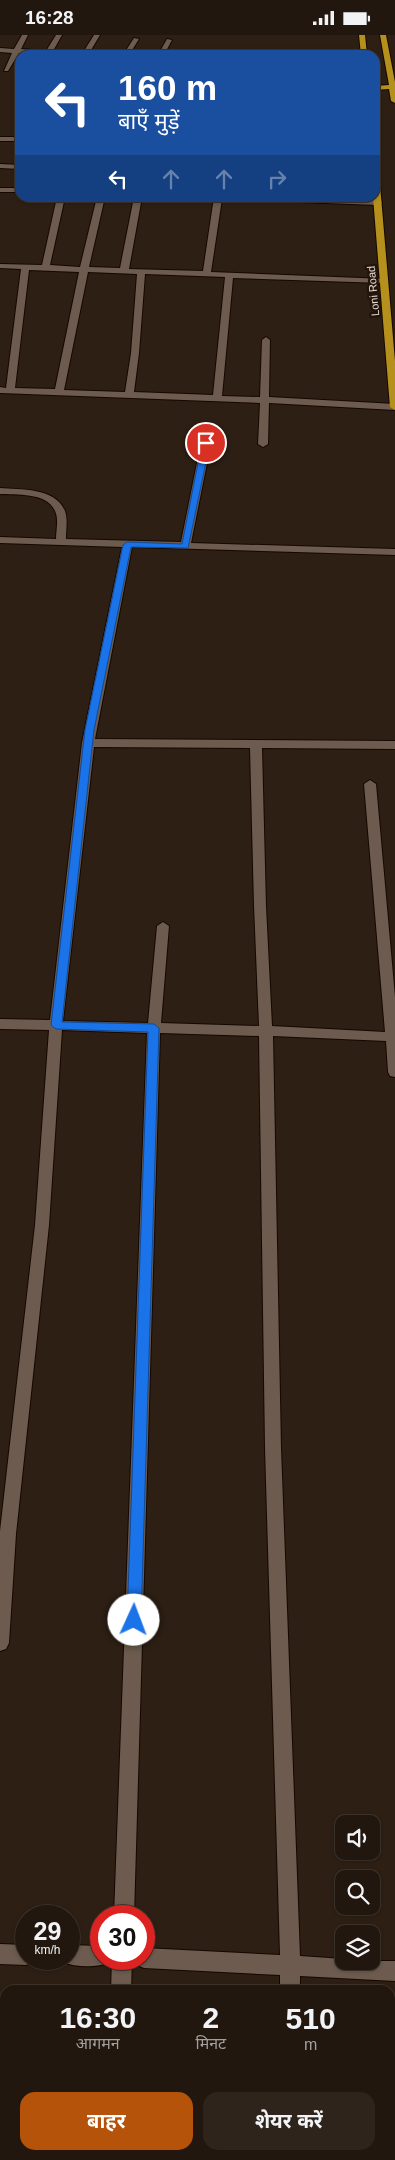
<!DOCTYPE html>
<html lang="hi">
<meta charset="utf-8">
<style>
:root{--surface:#22170e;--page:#2e241c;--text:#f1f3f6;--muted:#a29f9e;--line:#3f362e;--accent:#b45309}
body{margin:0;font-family:Arial,"Noto Sans Devanagari",sans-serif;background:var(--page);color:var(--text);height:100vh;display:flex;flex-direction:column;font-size:19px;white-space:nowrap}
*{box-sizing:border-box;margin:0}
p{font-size:16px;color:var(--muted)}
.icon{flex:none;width:28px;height:28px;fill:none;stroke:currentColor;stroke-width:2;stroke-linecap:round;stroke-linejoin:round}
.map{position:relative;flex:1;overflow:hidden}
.sheet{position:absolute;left:0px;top:1950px;width:395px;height:175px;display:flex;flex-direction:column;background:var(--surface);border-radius:15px 15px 0 0;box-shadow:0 1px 4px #0004,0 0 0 1px var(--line)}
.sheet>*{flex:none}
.banner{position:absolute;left:15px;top:15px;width:365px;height:152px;border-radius:15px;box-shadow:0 1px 4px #0004,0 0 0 1px var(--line);background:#1a4fa0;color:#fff;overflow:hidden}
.fabs{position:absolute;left:335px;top:1780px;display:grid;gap:10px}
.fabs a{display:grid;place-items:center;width:45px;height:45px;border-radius:10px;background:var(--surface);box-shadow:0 1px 4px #0004,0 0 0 1px var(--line);font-size:25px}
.speed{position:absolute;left:15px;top:1870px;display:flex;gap:10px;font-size:25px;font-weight:700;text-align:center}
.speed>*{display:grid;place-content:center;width:65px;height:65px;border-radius:50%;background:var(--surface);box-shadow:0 1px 4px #0004,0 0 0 1px var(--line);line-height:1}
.speed small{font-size:12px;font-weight:400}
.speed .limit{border:8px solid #d22;background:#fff;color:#111}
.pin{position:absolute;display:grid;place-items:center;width:42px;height:42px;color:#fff;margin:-21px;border:2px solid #fff;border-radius:50%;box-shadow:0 1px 5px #0007}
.me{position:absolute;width:55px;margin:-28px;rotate:2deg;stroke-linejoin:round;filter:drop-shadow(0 0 4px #0008)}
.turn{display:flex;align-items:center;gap:18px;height:105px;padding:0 20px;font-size:22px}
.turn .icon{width:65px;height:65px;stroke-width:2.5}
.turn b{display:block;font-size:35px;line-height:42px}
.lanes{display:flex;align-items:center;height:48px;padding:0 20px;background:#0003;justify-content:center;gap:25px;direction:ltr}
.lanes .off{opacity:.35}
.eta{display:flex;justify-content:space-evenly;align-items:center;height:85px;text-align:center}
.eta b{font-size:30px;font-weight:700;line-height:35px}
.action{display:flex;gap:10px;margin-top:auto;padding:10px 20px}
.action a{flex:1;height:58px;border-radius:15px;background:var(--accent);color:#fff;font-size:20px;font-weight:700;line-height:58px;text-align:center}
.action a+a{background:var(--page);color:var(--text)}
.status{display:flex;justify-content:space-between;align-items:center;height:35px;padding:0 25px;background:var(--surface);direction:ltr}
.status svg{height:14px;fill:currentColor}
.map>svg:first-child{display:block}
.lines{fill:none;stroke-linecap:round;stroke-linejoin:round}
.minor-casing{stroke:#150801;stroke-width:2}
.trunk-casing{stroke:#150801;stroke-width:2}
.minor{fill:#6c5b4e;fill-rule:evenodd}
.trunk{fill:#b5901d;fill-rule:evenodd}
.route{fill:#1a73e8;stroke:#114b97}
.labels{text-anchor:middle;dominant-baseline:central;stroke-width:5;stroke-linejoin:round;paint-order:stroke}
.far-street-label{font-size:11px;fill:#e6dcd4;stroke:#23150a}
</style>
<div class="status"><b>16:28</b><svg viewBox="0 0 49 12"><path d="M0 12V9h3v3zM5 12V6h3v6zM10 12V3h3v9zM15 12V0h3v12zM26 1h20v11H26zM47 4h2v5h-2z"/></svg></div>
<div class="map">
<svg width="395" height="2125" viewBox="0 0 395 2125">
<rect width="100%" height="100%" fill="#2d1f13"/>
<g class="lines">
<defs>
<g id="minor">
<polygon points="22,0 28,0 21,14 46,16 56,0 62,0 53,16 82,19 94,0 100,0 88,20 19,18 8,36 4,36 12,18 0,17 0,13 14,14"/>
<polygon points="134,3 139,4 129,20 123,20"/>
<polygon points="167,4 172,5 164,20 158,20"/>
<rect x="0" y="102" width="20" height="4"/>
<polygon points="0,129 20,130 20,134 0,133"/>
<rect x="0" y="153" width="20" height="4"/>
<path d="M57,162h8l-15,68 30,2 17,-70h8l-16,70 31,1 14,-71h8l-13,72 74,2 11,-74h80l87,4 1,2 -4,2 -156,-6 -11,73 175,7v4h-3l-150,-5 -11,118 38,1 2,-57 4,-3 4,3 -1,57 126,7v6l-126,-7 -1,41 -5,3 -5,-3 2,-41 -260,-10v-6l6,1 15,-119 -21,-1v-4l42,1zM29,235l50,2 -24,117 -40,-1zM88,237l49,2 -6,79 -6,39 -61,-2zM145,239l80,3 -12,118 -79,-3 5,-39z"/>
<path d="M206,405l5,3 -20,100 204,6v6l-263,-8 -37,192 300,2v8l-133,-1 4,158 6,120 113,6 -21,-248 6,-4 6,4 19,213v80l-5,-1 -2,-4 -2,-31 -113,-5 8,412 19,508 44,3v2h51v20l-95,-5v14h-20v-15l-136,-7 -7,-3 -2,-6h9v-11l136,7 -15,-507 -6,-412 -99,-3 -26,883h-20l33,-883 -85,-3 -13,195 -33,309 -7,109 -3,6 -6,2v-120l35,-306 14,-195 -49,-1v-10l50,1 32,-277 40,-196 -122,-4v-6l56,2c0,-9 3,-20 -1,-28 -8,-19 -39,-16 -55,-17v-6c21,2 55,-1 65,23 3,8 1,19 1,28l115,3 20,-99zM94,712l156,1 4,158 5,120 -98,-3 8,-97 -6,-4 -6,4 -9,97 -85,-2z"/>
<polygon points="0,1909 26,1910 26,1924 34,1924 33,1927 26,1930 0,1929"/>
<path d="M69,1910l32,1v13h9l-2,4c-13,5 -33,4 -46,-1l-1,-3h8z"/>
<polygon points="112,1924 132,1924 131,1955 111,1955"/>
<polygon points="104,2120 124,2120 123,2125 103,2125"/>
<rect x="277" y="2120" width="20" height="5"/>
</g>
<g id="trunk">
<polygon points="359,0 365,0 367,20 361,20"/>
<polygon points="380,0 386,0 395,47 395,68 391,66 389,54 375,55 375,51 389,50"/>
<polygon points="375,136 379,138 395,326 395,375 390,372 373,162 375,162"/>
</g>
</defs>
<!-- minor casing -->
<use href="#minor" class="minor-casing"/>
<!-- trunk casing -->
<use href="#trunk" class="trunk-casing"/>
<!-- minor -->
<use href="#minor" class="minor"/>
<!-- trunk -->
<use href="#trunk" class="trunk"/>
</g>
<!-- route -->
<polygon class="route" points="206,405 210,408 188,513 131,512 94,695 62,987 154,989 159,993 141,1585 139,1590 134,1592 129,1590 127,1585 148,997 56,994 51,990 85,695 123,510 127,507 182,509 202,408"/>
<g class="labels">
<!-- far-street labels -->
<g class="far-street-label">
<text transform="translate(373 256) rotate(-95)">Loni Road</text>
</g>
</g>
</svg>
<div class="fabs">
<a><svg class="icon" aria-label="sound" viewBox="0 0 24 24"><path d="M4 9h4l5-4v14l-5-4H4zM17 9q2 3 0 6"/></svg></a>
<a><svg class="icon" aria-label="search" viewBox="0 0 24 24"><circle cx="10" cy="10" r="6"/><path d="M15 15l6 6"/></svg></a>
<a><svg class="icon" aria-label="layers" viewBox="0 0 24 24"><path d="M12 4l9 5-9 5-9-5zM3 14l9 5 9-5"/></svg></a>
</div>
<div class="speed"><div>29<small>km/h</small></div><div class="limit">30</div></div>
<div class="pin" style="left:206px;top:408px;background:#d93025"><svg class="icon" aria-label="arrive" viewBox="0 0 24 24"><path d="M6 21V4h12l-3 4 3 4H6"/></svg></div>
<svg class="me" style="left:134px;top:1585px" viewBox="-20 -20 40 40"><circle r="19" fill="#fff"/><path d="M0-13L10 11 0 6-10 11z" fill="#1a73e8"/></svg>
<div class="banner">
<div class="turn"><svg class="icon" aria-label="left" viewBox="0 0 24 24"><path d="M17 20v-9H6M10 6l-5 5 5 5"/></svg><div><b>160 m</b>बाएँ मुड़ें</div></div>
<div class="lanes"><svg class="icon" aria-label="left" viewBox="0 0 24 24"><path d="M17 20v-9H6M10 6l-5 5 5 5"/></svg><svg class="icon off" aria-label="ahead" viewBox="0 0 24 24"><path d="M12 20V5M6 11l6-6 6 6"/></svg><svg class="icon off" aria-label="ahead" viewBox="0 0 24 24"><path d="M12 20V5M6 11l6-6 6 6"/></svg><svg class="icon off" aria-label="right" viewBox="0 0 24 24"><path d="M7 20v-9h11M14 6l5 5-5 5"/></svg></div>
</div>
<section class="sheet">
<div class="eta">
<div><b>16:30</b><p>आगमन</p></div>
<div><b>2</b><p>मिनट</p></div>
<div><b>510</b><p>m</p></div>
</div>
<div class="action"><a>बाहर</a><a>शेयर करें</a></div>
</section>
</div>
